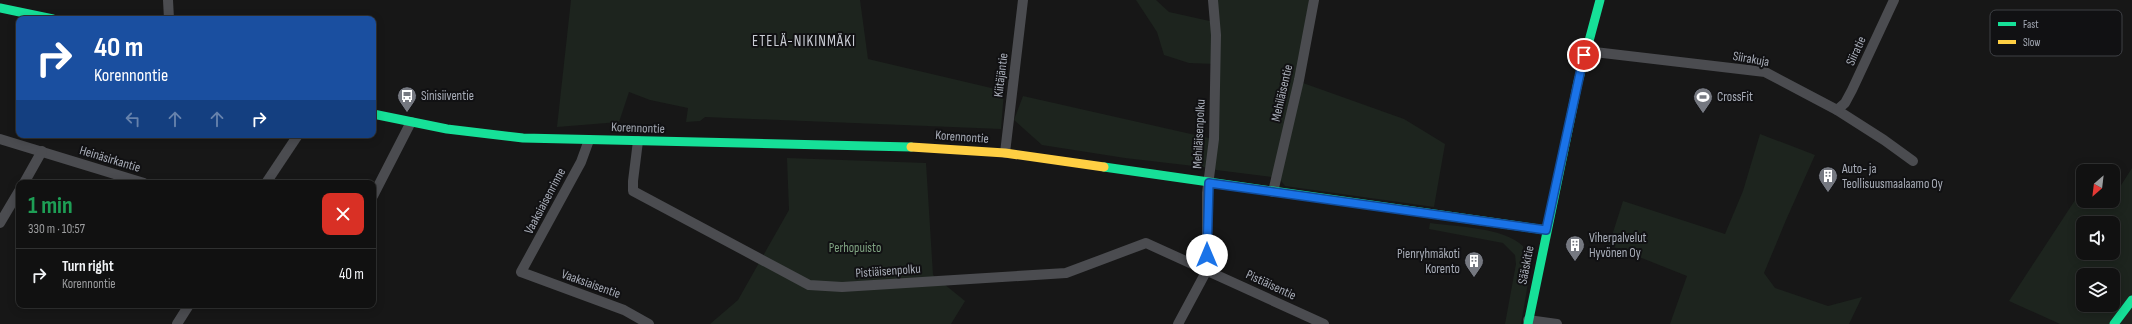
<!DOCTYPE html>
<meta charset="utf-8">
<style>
:root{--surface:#111;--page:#1a1a1a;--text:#f1f3f6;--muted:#9c9d9f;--line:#303131}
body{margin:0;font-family:"Sofia Sans Condensed",sans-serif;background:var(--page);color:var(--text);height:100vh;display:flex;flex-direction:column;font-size:15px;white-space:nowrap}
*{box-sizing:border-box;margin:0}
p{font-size:13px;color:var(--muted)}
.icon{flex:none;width:22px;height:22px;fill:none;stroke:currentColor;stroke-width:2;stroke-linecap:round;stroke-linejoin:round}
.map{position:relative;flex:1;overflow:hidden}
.sheet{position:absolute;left:16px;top:180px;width:360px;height:128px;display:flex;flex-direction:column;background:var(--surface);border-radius:8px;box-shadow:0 2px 10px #0003,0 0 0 1px var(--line)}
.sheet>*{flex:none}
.top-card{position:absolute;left:16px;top:16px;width:360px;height:122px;border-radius:8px;box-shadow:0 2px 10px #0003,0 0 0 1px var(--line);background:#1a4fa0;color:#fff;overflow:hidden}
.needle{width:26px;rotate:208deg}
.fabs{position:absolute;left:2076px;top:164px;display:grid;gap:8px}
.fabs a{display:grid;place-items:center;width:44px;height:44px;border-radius:8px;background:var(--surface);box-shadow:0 2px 10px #0003,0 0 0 1px var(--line);font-size:20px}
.pin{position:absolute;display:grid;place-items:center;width:34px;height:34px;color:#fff;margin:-17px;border:2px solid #fff;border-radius:50%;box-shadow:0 1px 4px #0007}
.me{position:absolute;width:44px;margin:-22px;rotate:0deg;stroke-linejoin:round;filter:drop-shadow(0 0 3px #0008)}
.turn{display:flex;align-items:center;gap:14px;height:84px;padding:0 12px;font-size:18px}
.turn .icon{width:52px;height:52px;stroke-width:2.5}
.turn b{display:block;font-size:28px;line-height:34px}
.lanes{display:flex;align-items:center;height:38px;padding:0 12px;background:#0003;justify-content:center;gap:20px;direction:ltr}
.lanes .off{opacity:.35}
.round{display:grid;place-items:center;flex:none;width:42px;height:42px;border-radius:8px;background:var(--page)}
.headline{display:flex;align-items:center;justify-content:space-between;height:68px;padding:0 12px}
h1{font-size:24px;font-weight:700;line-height:30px;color:#1e9e55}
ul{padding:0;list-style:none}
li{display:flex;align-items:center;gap:12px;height:52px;padding:0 12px;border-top:1px solid var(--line)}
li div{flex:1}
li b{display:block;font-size:15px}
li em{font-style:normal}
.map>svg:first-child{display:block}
.green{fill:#1d241e;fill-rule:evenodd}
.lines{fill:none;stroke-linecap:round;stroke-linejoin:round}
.street{stroke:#4b4c50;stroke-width:10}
.fast{stroke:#16e098;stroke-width:9}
.slow{stroke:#ffcf43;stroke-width:9}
.route-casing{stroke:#114b97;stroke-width:10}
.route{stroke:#1a73e8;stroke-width:7}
.labels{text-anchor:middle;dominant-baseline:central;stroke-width:4;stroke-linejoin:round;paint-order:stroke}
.street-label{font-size:13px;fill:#a8adb8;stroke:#111113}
.poi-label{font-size:13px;fill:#a8adb8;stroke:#111113;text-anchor:start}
.park-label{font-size:13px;fill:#7fa381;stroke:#111113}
.quarter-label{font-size:15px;letter-spacing:1px;fill:#c9ccd4;stroke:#111113}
.key{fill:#111113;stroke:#3e4045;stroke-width:1}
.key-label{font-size:11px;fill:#a8adb8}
</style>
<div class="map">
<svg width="2132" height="324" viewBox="0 0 2132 324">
<rect width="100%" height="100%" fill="#171717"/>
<!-- green -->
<g class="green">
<polygon points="571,0 860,0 868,59 1004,91 1001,129 705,117 700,121 686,122 688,108 650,100 629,92 619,122 557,127"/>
<polygon points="1136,0 1156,0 1169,12 1214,22 1213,0 1309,0 1300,55 1303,83 1404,119 1445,144 1434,207 1285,186 1279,178 1216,170 1211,168 1125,158 1042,145 1014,120 1023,96 1213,139 1215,64 1189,63 1164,55 1157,32"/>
<polygon points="1760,134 1815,155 1786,220 1764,273 1775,288 1828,306 1862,297 1849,324 1670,324 1687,276 1609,245 1623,201 1725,234 1743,191"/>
<polygon points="787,158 926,163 933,275 965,301 951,324 710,324 738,300 789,210"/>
<path d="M2132,168v156h-72l-51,-23 72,-110h2v10h30v-11h5zM2083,223h30v30h-30zM2083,275h30v30h-30z"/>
<path d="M1430,223c27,4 73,4 93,23v9l9,5 -11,64h-16l11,-60 -1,-9 -12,-12 -74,-14z"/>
</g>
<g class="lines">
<!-- street -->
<g class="street">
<polyline points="168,0 169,19"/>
<polyline points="1586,51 1765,72 1837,110 1884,140 1913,161"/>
<polyline points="1837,110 1845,103 1852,90 1894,0"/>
<polyline points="0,139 144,183"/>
<polyline points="589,140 581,162 521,272 624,310 649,324"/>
<polyline points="638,141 633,181 633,191 809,285 842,287 1066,273 1146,243 1324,324"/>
<polyline points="1005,153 1023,0"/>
<polyline points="24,183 42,151"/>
<polyline points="266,183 298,135"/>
<polyline points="1273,192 1299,80 1314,0"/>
<polyline points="373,196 411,122"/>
<polyline points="0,223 19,191"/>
<polyline points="1528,320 1557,324"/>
<polyline points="177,324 189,305"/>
<polyline points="1178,324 1207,270 1207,193 1214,139 1216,35 1213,0"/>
</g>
<!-- fast -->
<g class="fast">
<polyline points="0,8 53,19"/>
<polyline points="373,114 447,129 523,138 911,147"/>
<polyline points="1104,167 1546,230"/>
<polyline points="1528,324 1578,82 1600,0"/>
<polyline points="2114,324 2132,300"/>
</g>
<!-- slow -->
<polyline class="slow" points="911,147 1005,153 1104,167"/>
</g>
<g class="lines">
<defs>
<polyline id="route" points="1207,255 1209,183 1546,230 1584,55"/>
</defs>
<!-- route casing -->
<use href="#route" class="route-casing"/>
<!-- route -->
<use href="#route" class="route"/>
</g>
<!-- icons -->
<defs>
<symbol id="bus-pin" viewBox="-11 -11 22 30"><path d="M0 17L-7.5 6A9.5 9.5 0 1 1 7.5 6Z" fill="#757880" stroke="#111113"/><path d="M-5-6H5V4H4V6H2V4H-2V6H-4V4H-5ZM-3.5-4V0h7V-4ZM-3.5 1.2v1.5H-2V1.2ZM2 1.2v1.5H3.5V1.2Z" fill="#fff"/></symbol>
<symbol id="stadium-pin" viewBox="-11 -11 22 30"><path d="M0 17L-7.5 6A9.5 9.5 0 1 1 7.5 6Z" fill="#757880" stroke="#111113"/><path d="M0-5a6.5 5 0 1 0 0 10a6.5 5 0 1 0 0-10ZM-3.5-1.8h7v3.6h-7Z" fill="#fff"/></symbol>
<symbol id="building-pin" viewBox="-11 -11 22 30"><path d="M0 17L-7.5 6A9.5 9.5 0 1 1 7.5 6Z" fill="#757880" stroke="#111113"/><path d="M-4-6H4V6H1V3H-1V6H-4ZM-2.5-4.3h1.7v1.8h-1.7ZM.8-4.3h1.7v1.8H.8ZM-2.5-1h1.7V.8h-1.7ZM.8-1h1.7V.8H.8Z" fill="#fff"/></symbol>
</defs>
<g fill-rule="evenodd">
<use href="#bus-pin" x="396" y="85" width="22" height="30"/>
<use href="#stadium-pin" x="1692" y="86" width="22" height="30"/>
<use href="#building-pin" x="1817" y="165" width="22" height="30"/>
<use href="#building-pin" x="1564" y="234" width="22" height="30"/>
<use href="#building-pin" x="1463" y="250" width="22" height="30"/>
</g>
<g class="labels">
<!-- street labels -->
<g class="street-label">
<text transform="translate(1856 51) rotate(-65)">Siiratie</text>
<text transform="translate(1751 59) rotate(10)">Siirakuja</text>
<text transform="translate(1001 75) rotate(-83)">Kiitäjäntie</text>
<text transform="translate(1282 93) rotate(-77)">Mehiläisentie</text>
<text transform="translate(638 128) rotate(2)">Korennontie</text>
<text transform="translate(1199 134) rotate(-87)">Mehiläisenpolku</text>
<text transform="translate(962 137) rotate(4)">Korennontie</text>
<text transform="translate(110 159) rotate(17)">Heinäsirkantie</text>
<text transform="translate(545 201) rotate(-62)">Vaaksiaisenrinne</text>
<text transform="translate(1526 265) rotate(-79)">Sääskitie</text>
<text transform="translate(888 271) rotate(-4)">Pistiäisenpolku</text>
<text transform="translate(591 284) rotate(20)">Vaaksiaisentie</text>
<text transform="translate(1271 285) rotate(25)">Pistiäisentie</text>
</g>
<!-- poi labels -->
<g class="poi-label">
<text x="421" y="96">Sinisiiventie</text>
<text x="1717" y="97">CrossFit</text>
<text x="1842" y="169">Auto- ja<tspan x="1842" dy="15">Teollisuusmaalaamo Oy</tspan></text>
<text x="1589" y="238">Viherpalvelut<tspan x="1589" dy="15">Hyvönen Oy</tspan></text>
<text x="1460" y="254" text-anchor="end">Pienryhmäkoti<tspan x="1460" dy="15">Korento</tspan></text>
</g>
<!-- park labels -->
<g class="park-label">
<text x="855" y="248">Perhopuisto</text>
</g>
<!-- quarter labels -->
<g class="quarter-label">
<text x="804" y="41">ETELÄ-NIKINMÄKI</text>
</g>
</g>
<!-- legend -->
<rect x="1990" y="10" width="132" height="46" rx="6" class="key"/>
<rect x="1998" y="22" width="18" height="4" fill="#16e098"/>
<rect x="1998" y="40" width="18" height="4" fill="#ffcf43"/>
<g class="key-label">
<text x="2023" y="28">Fast</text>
<text x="2023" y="46">Slow</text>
</g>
</svg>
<div class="fabs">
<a><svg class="needle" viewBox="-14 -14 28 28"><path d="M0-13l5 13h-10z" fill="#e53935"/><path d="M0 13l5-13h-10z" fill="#9c9d9f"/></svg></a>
<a><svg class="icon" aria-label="sound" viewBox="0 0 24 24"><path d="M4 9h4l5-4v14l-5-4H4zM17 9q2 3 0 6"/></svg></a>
<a><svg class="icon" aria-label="layers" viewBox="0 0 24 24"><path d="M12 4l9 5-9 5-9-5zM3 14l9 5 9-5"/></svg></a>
</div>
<div class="pin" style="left:1584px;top:55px;background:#d93025"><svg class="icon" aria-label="arrive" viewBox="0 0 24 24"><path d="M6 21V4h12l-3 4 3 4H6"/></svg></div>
<svg class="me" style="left:1207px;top:255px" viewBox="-20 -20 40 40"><circle r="19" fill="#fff"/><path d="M0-13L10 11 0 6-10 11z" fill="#1a73e8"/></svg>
<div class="top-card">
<div class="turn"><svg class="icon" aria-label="right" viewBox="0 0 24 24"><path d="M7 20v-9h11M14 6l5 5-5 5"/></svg><div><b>40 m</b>Korennontie</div></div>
<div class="lanes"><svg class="icon off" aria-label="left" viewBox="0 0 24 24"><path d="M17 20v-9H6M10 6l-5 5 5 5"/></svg><svg class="icon off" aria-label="ahead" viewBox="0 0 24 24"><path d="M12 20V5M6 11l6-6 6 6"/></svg><svg class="icon off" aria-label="ahead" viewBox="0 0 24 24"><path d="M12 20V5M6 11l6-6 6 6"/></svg><svg class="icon" aria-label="right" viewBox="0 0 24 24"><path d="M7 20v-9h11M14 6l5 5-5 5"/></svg></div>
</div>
<section class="sheet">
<div class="headline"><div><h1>1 min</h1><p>330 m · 10:57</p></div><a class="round" style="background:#d93025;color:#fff"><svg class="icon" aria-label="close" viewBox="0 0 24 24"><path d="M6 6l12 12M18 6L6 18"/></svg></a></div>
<ul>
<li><svg class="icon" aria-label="right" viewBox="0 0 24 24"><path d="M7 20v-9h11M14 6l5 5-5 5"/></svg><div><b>Turn right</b><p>Korennontie</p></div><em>40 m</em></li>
</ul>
</section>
</div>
